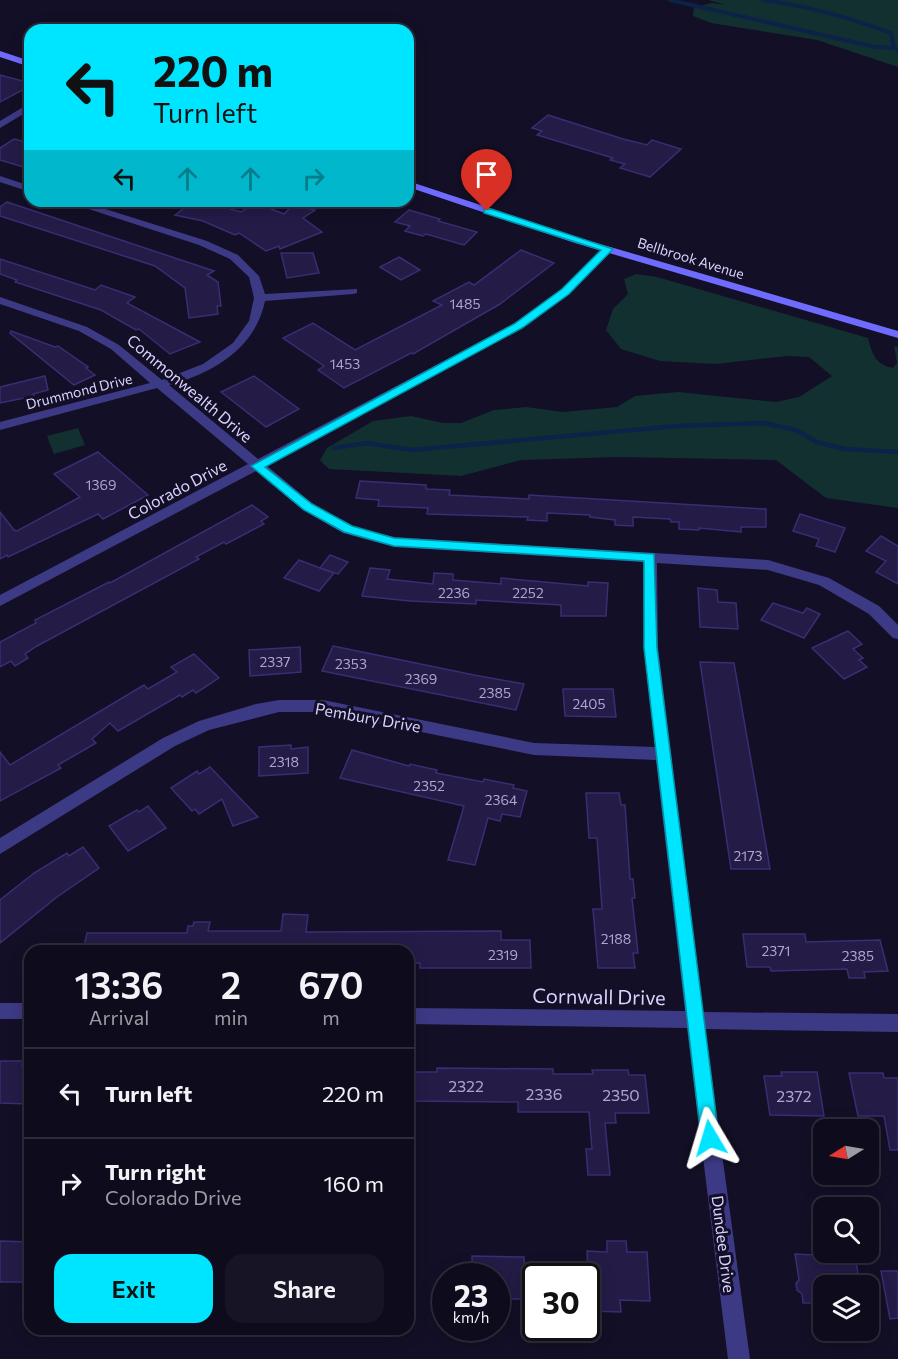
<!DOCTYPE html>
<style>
:root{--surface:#0e0b1c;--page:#171425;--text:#f1f3f6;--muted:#9b9ba3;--line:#2e2b3b;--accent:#00e5ff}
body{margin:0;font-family:Commissioner,sans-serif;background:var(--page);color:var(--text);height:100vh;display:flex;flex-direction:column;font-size:22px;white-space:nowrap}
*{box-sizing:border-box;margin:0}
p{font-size:20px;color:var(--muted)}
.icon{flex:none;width:33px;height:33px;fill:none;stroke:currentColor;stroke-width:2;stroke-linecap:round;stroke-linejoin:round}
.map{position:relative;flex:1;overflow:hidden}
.panel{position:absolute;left:24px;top:945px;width:390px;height:390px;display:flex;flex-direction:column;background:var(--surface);border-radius:18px;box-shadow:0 3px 15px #0003,0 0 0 2px var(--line)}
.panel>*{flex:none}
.top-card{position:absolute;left:24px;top:24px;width:390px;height:183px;border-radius:18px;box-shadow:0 3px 15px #0003,0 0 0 2px var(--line);background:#00e5ff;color:#111;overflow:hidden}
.needle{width:39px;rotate:259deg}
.tools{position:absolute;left:813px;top:1119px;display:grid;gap:12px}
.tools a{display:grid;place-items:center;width:66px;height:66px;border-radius:12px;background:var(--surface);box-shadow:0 3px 15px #0003,0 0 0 2px var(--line);font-size:30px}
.speed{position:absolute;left:432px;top:1263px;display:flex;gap:12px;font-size:30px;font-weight:700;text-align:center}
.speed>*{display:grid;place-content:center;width:78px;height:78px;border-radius:50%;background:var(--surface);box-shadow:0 3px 15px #0003,0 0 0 2px var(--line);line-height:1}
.speed small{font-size:15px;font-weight:400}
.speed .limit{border:3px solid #111;border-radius:9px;background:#fff;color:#111}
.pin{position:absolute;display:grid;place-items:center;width:51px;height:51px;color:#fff;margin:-62px -26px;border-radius:50% 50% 50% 0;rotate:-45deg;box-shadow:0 0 6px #0007}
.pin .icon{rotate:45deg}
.me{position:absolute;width:66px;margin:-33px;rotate:353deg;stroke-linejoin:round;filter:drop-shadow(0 0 4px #0008)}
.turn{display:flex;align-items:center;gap:21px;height:126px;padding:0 30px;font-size:27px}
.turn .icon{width:78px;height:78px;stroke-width:2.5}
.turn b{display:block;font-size:42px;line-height:51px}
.lanes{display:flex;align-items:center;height:57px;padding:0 30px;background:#0003;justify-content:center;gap:30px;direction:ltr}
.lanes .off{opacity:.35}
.eta{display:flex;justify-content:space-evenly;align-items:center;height:102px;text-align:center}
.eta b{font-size:36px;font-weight:600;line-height:42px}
.action{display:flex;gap:12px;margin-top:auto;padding:12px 30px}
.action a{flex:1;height:69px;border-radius:18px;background:var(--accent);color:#111;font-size:24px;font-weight:600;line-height:69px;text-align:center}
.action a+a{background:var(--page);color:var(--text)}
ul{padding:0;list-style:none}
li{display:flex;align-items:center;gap:18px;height:90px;padding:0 30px;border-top:2px solid var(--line)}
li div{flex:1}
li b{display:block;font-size:22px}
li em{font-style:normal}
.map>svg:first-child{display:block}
.green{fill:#12302f}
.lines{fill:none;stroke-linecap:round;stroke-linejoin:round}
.stream-far1{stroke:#0c2248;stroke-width:4}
.stream{stroke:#0c2248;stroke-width:4.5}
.building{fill:#241b47;stroke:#3b2d73;stroke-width:1.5}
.street{fill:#3d3a85;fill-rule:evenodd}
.secondary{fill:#6f6bff;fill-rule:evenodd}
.route{fill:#00e5ff;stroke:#0095a6;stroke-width:1.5}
.labels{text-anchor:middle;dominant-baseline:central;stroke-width:6;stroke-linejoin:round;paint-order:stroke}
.far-street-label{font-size:14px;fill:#d9d4ff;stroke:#130f26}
.number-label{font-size:14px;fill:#aca6d1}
.street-label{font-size:16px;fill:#d9d4ff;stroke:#130f26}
.near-number-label{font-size:16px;fill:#aca6d1}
.near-street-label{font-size:20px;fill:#d9d4ff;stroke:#130f26}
</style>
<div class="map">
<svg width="898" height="1359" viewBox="0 0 898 1359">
<rect width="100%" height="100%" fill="#130f26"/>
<!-- green -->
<g class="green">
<polygon points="708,0 898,0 898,67 817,40 711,23 693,16 694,7 712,3 726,5"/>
<path d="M636,274l21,3 211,61c4,16 8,27 25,30l4,-5 -3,-17 4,1v161l-72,-10 -50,-38 -157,-3 -98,3 -60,16 -132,-7 -9,-9 7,-12 46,-27 38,-5 32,7h18l33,-13 32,-3 37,5 54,-5 18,-11 43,-4 98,10 23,-5 33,-21 -23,-19 -22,-1 -71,8 -56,-3 -39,-12 -15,-19 7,-21 15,-15 -4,-15z"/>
<polygon points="78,428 85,445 54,454 47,436"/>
</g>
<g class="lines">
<!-- stream-far1 -->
<g class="stream-far1">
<polyline points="670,0 875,47 894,48"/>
<path d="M763,0c44,6 86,17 128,33l3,15 4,2"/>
</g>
<!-- stream -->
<polyline class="stream" points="334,448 367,443 412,450 677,426 764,423 796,430 817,442 845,449 898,452"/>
</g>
<!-- building -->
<g class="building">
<polygon points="0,75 30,83 30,86 0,102"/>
<polygon points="548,115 623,139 647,145 652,140 681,149 650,177 620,168 625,164 610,160 613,158 537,135 542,131 532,128"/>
<polygon points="14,139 30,143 30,169 0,160 0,148"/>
<polygon points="7,202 214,271 207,275 218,282 221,306 217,306 218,314 189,318 185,288 155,266 0,216 0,207"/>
<polygon points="191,203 204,206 209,203 241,212 256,203 284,214 293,205 315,210 303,218 322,232 280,249 279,246 266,251 239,233 235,235 203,221 175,215"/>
<polygon points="409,210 440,219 438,221 477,232 464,245 426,234 423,236 405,231 410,226 395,222"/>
<polygon points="521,250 554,263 500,304 413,354 411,353 344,388 318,370 324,366 283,338 313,323 355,350 442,305 433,301 469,282 474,285"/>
<polygon points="281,253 313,253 319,273 287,278"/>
<polygon points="399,257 420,270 401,280 380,267"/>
<polygon points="0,259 95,290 101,285 135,297 127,303 200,342 170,354 139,329 136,330 101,310 15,282 17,280 0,274"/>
<polygon points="11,331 55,347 58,346 88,367 86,368 95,375 74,385 10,333"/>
<polygon points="45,376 48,390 33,394 34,396 0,403 0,387"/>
<polygon points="254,376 265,384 299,409 266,427 221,392"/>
<polygon points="98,452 148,495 103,519 98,514 8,557 7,555 0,559 0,512 14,530 17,531 80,497 54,474"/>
<polygon points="360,481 426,485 426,489 450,490 449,495 529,499 529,495 766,509 766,527 741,527 741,532 699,528 699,530 679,529 679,522 671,522 670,519 633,517 633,526 615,525 615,520 590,517 590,515 547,513 547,521 527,520 528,517 427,514 428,508 378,506 379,500 356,498"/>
<polygon points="252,505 268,517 261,521 264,524 226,544 224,542 196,557 199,559 37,646 25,654 28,658 15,666 11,661 0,667 0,642 36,623 35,620 109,582 110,583"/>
<polygon points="800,514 845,528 835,552 816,546 819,539 793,531"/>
<polygon points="881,536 898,546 898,584 876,572 886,561 866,551"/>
<polygon points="330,555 348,562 338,574 320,568"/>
<polygon points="299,560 320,568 334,573 319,591 284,578"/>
<polygon points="370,568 390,570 387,579 433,584 434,573 453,574 453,580 501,584 501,578 588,586 588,582 608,583 606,616 561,616 561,605 476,600 476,604 410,601 362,596"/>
<polygon points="698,588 717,590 718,602 736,603 738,629 700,627"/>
<polygon points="773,603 803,613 807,608 820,614 804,638 761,620"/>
<polygon points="848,631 862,644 853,649 863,658 859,660 867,667 844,679 812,648"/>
<polygon points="333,646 474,675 524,684 516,710 322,671"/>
<polygon points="300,647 301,672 250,676 249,650"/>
<polygon points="194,654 219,678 196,693 193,690 182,697 180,695 118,731 110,723 92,739 96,743 58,765 61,768 0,801 0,752 10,765 144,685 148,689 177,672 171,667"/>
<polygon points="700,662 734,663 770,869 731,869"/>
<polygon points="563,689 613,689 616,717 565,716"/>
<polygon points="291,745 291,749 308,747 308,773 259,776 259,747"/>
<polygon points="352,750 409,766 410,764 437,770 436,773 483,782 484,779 514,785 513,788 527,791 520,817 502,814 500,821 488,818 475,865 448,860 464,806 340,778"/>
<polygon points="210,767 258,817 233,826 222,799 199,814 195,809 192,811 171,788 197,771 199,774"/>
<polygon points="586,793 619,793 621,805 625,805 630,879 633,879 635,898 632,898 638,953 633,953 635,968 598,968 593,909 602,909 597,838 589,838"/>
<polygon points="148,806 166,828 128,851 109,826 137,810 139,812"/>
<polygon points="83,847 99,868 57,897 0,943 0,900 34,873 67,853 69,856"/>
<polygon points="283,914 308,915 306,932 501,931 501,940 530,940 531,968 420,968 420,963 408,963 408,951 83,951 87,933 187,933 188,926 193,926 194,922 210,922 208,931 281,931"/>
<polygon points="743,934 805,934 806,942 880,940 888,971 864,972 865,978 849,978 847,969 771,971 770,967 747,967"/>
<polygon points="0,1061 24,1061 22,1066 30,1066 30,1104 0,1103"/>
<polygon points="437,1068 553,1069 553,1074 593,1074 592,1070 628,1070 629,1075 645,1075 649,1113 615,1113 616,1123 605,1123 610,1175 588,1175 586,1149 592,1149 589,1112 518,1112 518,1102 408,1101 408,1072 437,1072"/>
<polygon points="781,1072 817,1072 824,1116 770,1115 764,1076 782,1076"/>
<polygon points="849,1073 883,1073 884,1078 898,1078 898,1150 890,1150 884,1116 858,1116"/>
<polygon points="0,1241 30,1242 30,1269 27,1282 0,1282"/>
<polygon points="607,1241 626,1241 627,1252 647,1252 650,1301 620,1300 621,1312 590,1311 587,1251 607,1252"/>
<polygon points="815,1252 855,1255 860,1286 824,1286 824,1303 803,1303 802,1294 797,1290 796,1283 799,1280 795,1254 816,1255"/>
<polygon points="472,1256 524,1257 525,1299 496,1299 496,1276 472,1276"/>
<polygon points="881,1271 898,1271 898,1318 890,1319"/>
</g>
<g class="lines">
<!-- street -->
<g class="street">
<polygon points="30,103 30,110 0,128 0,121"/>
<polygon points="0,176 30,186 30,192 0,182"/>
<path d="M64,201h16l127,40 31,14 21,21 6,18 92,-5v4l-4,1 -88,7c-10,48 -52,72 -96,84l89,74 256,-135 47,-34 43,-43h8v4l-43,43 -47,34 -256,137 47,39 39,23 42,10 374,23 61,18 50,28 19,19v14l-5,-1 -24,-24 -50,-29 -51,-15 -111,-7 1,85 45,364 195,2v18l-193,-3 45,330h-22l-41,-331 -279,-4v-16l277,3 -29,-251 -122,-5 -211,-43h-44l-70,18 -34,16 -175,108v-16l163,-100 36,-17 57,-17 23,-4h44l211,43 121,4 -11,-99 -1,-86 -249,-15 -51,-14 -40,-23 -47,-39 -256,135v-11l248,-131 -91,-76 -157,42v-8l150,-39 -39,-34 -32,-18 -79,-27v-7l87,30 32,18 43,35 41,-16 30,-21 16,-22 5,-23 -5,-21 -19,-18 -31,-14z"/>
<rect x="0" y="1003" width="30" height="16"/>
</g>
<!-- secondary -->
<g class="secondary">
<polygon points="0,51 30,61 30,67 0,57"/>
<polygon points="408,181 583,239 898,331 898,338 575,243 408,187"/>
</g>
</g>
<!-- route -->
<polygon class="route" points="484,209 491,209 613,249 569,294 522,328 265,467 312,504 352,526 394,538 654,554 657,648 719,1138 716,1145 710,1147 704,1145 701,1138 644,648 644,561 394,546 344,532 304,510 251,466 514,324 562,289 601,250 484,213"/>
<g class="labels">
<!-- far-street labels -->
<g class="far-street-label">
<text transform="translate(691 258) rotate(17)">Bellbrook Avenue</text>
<text transform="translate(79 391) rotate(-14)">Drummond Drive</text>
</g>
<!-- number labels -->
<g class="number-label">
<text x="465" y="303">1485</text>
<text x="345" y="363">1453</text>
<text x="101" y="484">1369</text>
<text x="454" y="592">2236</text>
<text x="528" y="592">2252</text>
<text x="275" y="661">2337</text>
<text x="351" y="663">2353</text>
<text x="421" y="678">2369</text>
<text x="495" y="692">2385</text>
<text x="589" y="703">2405</text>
<text x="284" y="761">2318</text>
<text x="429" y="785">2352</text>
<text x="501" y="799">2364</text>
<text x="748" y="855">2173</text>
<text x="616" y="938">2188</text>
<text x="776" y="950">2371</text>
<text x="503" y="954">2319</text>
<text x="858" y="955">2385</text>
</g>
<!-- street labels -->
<g class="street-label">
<text transform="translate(190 388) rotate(40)">Commonwealth Drive</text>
<text transform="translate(177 489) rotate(-28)">Colorado Drive</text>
<text transform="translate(368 717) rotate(10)">Pembury Drive</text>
<text transform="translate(724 1244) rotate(83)">Dundee Drive</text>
</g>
<!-- near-number labels -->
<g class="near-number-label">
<text x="466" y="1085">2322</text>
<text x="544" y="1093">2336</text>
<text x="621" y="1094">2350</text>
<text x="794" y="1095">2372</text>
</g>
<!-- near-street labels -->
<g class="near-street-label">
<text transform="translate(599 996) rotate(1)">Cornwall Drive</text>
</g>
</g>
</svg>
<div class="tools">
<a><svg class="needle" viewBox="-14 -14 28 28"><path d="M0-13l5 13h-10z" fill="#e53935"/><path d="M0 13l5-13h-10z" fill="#9b9ba3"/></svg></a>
<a><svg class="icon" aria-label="search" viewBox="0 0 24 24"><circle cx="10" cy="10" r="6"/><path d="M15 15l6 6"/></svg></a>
<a><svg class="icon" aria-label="layers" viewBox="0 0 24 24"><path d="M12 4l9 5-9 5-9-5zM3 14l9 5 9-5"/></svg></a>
</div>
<div class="speed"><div>23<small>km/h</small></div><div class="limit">30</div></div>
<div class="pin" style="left:487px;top:211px;background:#d93025"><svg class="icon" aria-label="arrive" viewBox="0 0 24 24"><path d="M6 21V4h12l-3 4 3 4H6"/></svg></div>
<svg class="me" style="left:710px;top:1138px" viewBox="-20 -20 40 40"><path d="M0-17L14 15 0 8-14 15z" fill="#00e5ff" stroke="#fff" stroke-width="4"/></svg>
<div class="top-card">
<div class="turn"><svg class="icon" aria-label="left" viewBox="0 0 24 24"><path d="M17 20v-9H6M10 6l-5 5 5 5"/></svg><div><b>220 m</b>Turn left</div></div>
<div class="lanes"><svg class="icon" aria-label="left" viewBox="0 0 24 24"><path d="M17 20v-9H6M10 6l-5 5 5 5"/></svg><svg class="icon off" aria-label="ahead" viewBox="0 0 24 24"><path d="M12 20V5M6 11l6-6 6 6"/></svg><svg class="icon off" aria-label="ahead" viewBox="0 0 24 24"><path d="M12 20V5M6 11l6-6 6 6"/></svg><svg class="icon off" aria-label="right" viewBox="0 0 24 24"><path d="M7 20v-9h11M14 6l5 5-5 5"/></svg></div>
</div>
<section class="panel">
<div class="eta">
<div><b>13:36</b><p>Arrival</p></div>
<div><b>2</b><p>min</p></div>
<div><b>670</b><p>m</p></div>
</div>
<ul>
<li><svg class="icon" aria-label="left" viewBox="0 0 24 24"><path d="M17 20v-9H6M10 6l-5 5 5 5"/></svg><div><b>Turn left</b></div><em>220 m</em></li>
<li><svg class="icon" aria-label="right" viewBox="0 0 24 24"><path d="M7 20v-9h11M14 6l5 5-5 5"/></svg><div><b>Turn right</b><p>Colorado Drive</p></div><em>160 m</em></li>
</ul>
<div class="action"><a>Exit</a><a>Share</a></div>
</section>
</div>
